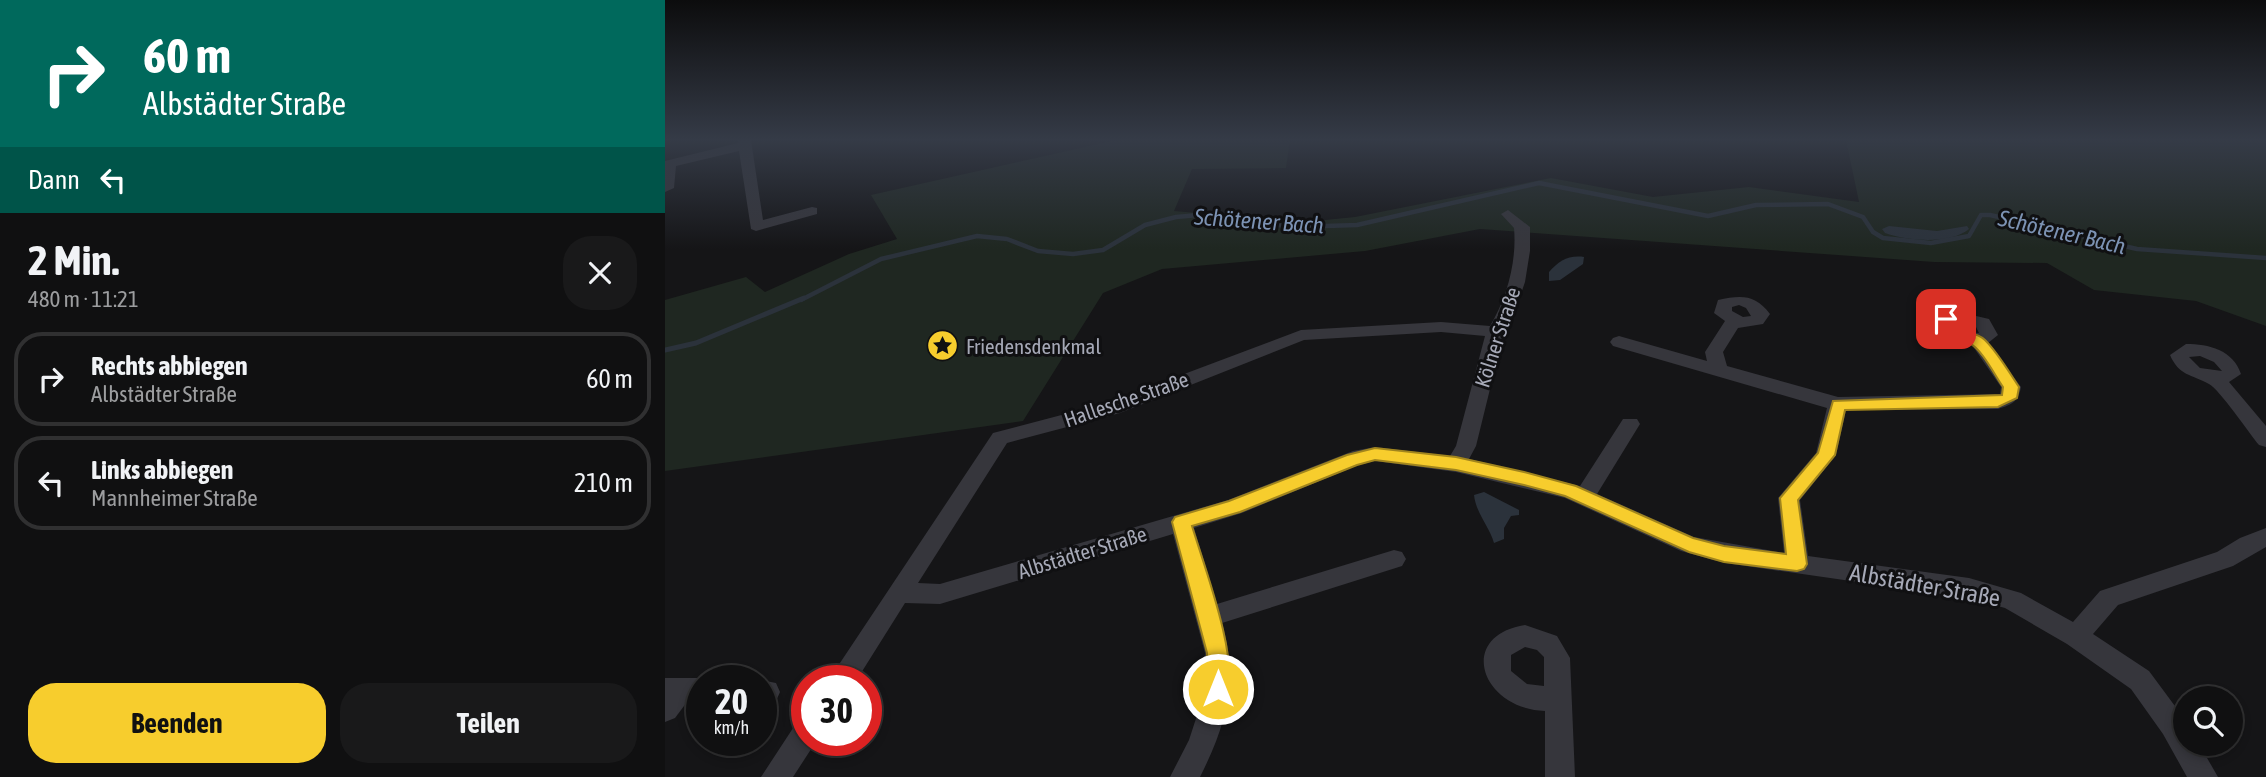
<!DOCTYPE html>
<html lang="de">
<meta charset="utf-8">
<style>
:root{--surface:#101011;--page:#19191a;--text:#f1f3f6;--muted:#9c9d9f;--line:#303031;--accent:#f7cd2d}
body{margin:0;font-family:"Asap Condensed",sans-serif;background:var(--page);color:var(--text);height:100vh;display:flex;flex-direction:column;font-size:26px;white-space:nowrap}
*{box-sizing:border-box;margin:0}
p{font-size:23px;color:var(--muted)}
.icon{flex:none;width:38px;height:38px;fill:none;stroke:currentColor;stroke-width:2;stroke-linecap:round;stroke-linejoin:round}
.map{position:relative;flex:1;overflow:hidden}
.sheet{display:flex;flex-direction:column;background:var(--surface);width:665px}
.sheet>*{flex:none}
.hud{background:#00695c;color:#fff;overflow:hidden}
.fabs{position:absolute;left:1508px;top:686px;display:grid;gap:14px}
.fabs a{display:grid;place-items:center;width:70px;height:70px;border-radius:50%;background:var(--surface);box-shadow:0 4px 10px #0003,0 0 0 2px var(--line);font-size:35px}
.speed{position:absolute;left:21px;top:665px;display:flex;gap:14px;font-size:35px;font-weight:700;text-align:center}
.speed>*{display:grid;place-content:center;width:91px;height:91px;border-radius:50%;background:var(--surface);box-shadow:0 4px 10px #0003,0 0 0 2px var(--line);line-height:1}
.speed small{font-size:18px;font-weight:400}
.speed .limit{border:10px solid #d22;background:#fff;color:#111}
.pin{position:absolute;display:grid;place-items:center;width:60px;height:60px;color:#fff;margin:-30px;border-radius:14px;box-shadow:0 4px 10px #0006}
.me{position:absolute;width:77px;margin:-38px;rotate:0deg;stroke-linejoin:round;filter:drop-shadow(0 0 5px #0008)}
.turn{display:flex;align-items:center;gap:24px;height:147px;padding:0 28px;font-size:32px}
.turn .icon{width:91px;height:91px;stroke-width:2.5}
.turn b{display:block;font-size:49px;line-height:60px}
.then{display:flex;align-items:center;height:66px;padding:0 28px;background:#0003;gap:14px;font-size:26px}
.round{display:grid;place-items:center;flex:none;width:74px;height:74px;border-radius:28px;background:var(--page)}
.overview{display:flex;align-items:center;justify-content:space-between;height:119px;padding:0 28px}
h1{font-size:42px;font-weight:700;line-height:52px}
.action{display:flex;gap:14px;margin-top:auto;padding:14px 28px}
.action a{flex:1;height:80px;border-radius:28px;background:var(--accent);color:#111;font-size:28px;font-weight:700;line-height:80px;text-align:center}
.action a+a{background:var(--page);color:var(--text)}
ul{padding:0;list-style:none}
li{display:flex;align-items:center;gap:21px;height:94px;margin:0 14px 10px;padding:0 14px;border:4px solid var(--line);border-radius:28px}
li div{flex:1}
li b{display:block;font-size:26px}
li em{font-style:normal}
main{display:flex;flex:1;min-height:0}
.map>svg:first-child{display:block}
.green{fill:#1f2721}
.water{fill:#2b323b}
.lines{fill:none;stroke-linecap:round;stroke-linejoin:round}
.stream-far1{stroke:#2b323b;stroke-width:4.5}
.stream{stroke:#2b323b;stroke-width:5}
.minor{fill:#36363c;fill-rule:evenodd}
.route{fill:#f7cd2d;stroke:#a1851d;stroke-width:2}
.labels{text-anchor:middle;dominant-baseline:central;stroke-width:6;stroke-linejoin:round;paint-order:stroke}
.street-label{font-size:21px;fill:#a6a9b7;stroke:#101012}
.poi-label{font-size:21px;fill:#a6a9b7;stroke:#101012;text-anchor:start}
.water-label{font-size:23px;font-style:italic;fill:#7c92b3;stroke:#101012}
.near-street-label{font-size:24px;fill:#a6a9b7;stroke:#101012}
</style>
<main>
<section class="sheet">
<div class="hud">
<div class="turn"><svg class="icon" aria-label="right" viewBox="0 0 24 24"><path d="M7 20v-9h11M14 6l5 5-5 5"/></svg><div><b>60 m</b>Albstädter Straße</div></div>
<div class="then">Dann<svg class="icon" aria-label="left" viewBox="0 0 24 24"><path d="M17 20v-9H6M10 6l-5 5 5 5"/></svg></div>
</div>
<div class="overview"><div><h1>2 Min.</h1><p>480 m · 11:21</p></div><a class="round"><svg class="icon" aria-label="close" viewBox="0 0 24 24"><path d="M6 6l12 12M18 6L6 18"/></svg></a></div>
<ul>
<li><svg class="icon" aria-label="right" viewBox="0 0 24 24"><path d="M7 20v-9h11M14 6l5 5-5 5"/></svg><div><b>Rechts abbiegen</b><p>Albstädter Straße</p></div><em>60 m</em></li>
<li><svg class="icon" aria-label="left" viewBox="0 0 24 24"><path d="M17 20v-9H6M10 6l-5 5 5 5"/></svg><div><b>Links abbiegen</b><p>Mannheimer Straße</p></div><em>210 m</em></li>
</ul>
<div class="action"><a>Beenden</a><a>Teilen</a></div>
</section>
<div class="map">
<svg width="1601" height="777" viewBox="0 0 1601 777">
<rect width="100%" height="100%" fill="#151517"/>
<!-- green -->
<polygon class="green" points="451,140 625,140 621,168 527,169 509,211 640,222 690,217 886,178 988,197 1084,187 1194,202 1181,140 1601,140 1601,326 1531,301 1429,290 1382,263 1269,262 815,229 700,251 497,269 438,293 358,421 0,471 0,300 81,277 100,292 184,254 232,239 206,195"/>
<!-- water -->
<g class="water">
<path d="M1224,226l48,5 30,-5 2,3c-19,16 -62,12 -84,4l-3,-4z"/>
<path d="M919,257l-1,7 -23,16 -11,1v-9c10,-11 19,-17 35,-15z"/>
<path d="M819,492l35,18v5l-8,1 -7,12v11l-10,4c-5,-17 -18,-30 -20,-48z"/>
</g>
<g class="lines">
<!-- stream-far1 -->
<polyline class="stream-far1" points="136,300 216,259 312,236 342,239 373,251 408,254 438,250 480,225 511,217 534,215 629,227 692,225 874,183 1043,216 1091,205 1163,204 1198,217 1208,232 1218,238 1266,243 1304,236 1316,215 1325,215 1472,249 1601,258"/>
<!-- stream -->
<polyline class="stream" points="0,350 31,343 139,298"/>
<!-- minor -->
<g class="minor">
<polygon points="73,140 86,140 98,220 147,207 152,208 152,214 91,231 86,229 74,151 11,166 9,188 0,192 0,161 73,143"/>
<path d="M843,210l22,17v24l-5,31 -10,29 -11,21 -28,114 -7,13 111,27 43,-67h14l3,5 -43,70 97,43 90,16 -6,-55 38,-45 11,-45 -214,-62 -3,-4 3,-4 6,-2 88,25 -2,-9 20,-31 -11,-8 4,-13c23,-5 37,-6 52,14l-7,10 -25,4 -15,24 4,14 111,31 162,-3 1,-7 -29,-42 -25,-6 -12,-17 20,-11 34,8 9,16 -10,8 33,44c-3,15 -8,17 -23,22l-152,1 -10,45 -36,45 8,56 161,22 52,15 52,29 27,-31 117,-39 23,-14 26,-10v19l-33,19 -115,39 -25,29 56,37 37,50v23h13l19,33h-31l-24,-43 -32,-45 -64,-45 -62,-36 -36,-10 -244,-35 -44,-12 -116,-53 -109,-26 -81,-11 -17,4 -116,48 -48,15 23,76 177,-54 8,2 4,7 -4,7 -180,57c17,58 4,102 -22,154h-30l19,-37 15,-46 1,-41 -32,-119 -233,70 -35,-1 -49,78h-28l165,-248 114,-30 194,-73 140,-8 49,4c17,-28 27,-65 24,-98l-13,-14zM1074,305l7,3 5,8 -8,1 -11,-6v-4zM1292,322l19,5 3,6 -20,-2 -5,-7zM776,332l44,4 -29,110 -6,10 -75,-9 -22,4 -125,49 -288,84 -22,-1 89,-140 113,-30 184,-73z"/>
<path d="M1521,344c23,0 47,6 55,30l-12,8 37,44v21l-7,-2c-10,-12 -39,-55 -50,-61 -18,-10 -30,-8 -39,-29zM1535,356l14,6 8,9 -22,-3 -11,-11z"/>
<path d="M860,625l32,11 13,22 5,119h-30v-66c-64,-2 -89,-75 -20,-86zM860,647l12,3 7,7v29l-17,-2 -16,-13v-16z"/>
<polygon points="0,678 37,678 45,681 37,681 37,702 22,702 10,718 0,722"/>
<polygon points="96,680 111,683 115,692 111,701 96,704 96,681 93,681"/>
<polygon points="142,718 142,740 152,740 128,777 96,777 132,722"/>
</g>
</g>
<!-- sky -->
<linearGradient id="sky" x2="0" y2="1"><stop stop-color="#0c0c0d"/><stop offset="0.56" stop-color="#353b47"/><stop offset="1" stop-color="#353b47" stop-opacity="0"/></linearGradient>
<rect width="1601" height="249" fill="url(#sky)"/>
<!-- route -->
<path class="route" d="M1281,315l5,1c9,26 19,10 34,24 13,13 24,32 34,47l-2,11 -19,9 -153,3 -10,45 -37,45 9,64 -3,5 -7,2 -73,-9 -35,-10 -124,-56 -41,-11 -68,-15 -81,-10 -18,5 -117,47 -48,14c11,37 49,137 34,170l-8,3 -8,-3 -3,-7v-36l-35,-131 3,-5 54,-16 118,-46 28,-7 81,9 68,15 52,14 117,52 31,8 62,8 -6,-56 38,-45 15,-52 169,-6 1,-8c-8,-11 -21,-38 -34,-44 -13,-5 -33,-4 -31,-24z"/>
<!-- icons -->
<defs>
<symbol id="sight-disc" viewBox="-11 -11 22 22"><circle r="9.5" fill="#f7cd2d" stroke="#101012"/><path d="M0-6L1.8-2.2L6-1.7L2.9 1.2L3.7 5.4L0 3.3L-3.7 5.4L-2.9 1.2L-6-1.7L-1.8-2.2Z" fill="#111"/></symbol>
</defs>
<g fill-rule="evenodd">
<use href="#sight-disc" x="260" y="328" width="35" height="35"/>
</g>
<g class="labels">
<!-- street labels -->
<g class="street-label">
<text transform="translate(832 337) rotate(-72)">Kölner Straße</text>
<text transform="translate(461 399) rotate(-19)">Hallesche Straße</text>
<text transform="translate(417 552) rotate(-17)">Albstädter Straße</text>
</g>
<!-- poi labels -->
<g class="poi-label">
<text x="301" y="346">Friedensdenkmal</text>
</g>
<!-- water labels -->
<g class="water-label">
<text transform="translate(594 221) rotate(4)">Schötener Bach</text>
<text transform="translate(1397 232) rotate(13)">Schötener Bach</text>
</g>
<!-- near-street labels -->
<g class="near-street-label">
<text transform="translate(1260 585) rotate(10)">Albstädter Straße</text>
</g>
</g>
</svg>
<div class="fabs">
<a><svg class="icon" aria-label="search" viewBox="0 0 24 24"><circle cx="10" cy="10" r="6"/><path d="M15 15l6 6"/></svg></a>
</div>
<div class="speed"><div>20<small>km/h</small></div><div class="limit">30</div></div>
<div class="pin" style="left:1281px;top:319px;background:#d93025"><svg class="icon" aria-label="arrive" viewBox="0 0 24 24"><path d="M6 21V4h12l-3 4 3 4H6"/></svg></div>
<svg class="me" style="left:553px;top:689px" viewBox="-20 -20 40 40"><circle r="17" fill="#f7cd2d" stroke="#fff" stroke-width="3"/><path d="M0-11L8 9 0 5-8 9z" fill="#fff"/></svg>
</div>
</main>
